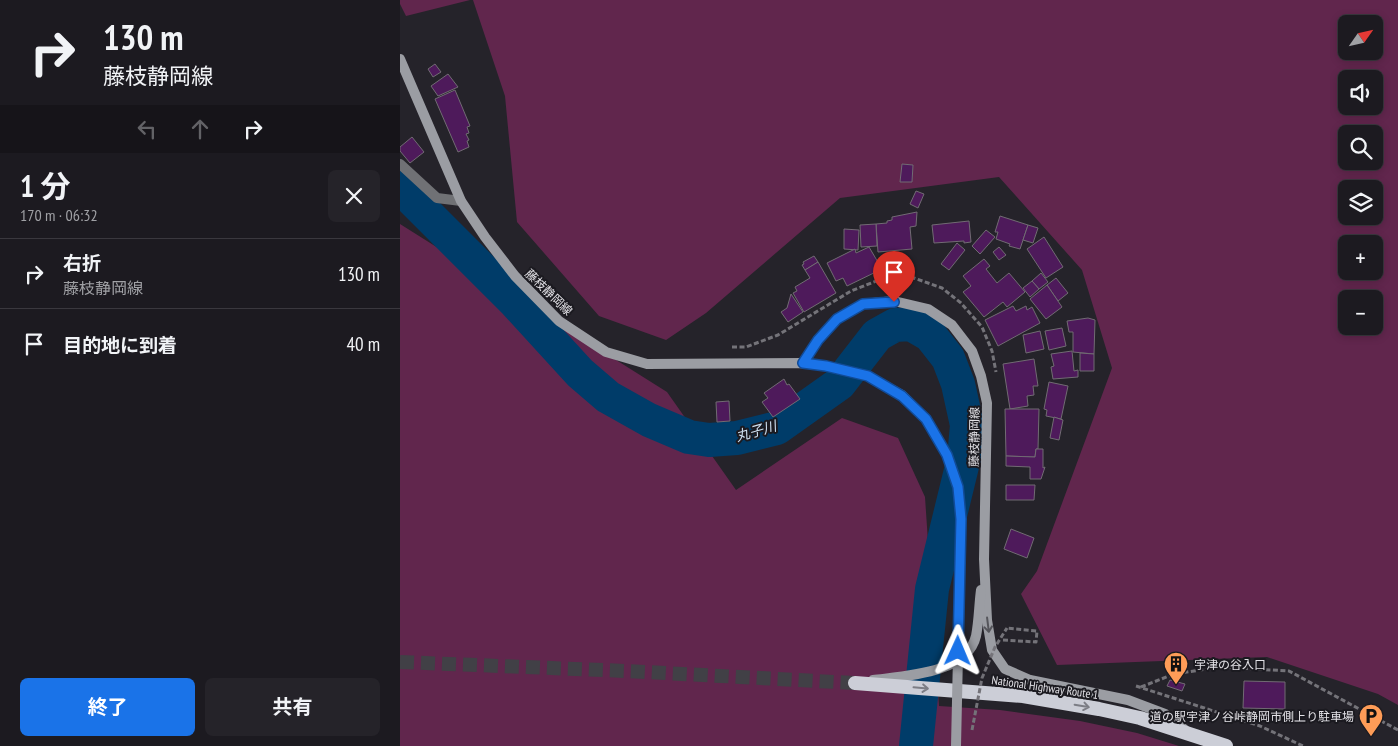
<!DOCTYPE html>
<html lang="ja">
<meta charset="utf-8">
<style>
:root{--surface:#1c1a20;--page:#252329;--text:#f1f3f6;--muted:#a0a1a5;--line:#3a383e;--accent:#1a73e8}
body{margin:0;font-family:"PT Sans Narrow","Noto Sans JP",sans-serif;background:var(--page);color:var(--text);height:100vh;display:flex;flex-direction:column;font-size:19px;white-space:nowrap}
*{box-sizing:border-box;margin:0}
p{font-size:16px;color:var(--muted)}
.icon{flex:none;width:28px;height:28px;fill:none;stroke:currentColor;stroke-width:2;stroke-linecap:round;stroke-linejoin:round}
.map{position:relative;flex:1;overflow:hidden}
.panel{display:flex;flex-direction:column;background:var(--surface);width:400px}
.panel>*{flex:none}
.top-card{background:#1c1a20;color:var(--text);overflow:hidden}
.needle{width:32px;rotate:56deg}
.buttons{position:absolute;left:938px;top:15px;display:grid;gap:10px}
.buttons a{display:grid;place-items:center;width:45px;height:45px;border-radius:8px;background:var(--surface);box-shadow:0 2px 8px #0003,0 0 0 1px var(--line);font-size:25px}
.pin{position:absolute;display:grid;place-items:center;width:42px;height:42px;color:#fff;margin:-51px -21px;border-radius:50% 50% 50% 0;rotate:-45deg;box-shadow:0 0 5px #0007}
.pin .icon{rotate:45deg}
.me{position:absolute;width:55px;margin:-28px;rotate:1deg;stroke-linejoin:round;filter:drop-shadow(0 0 4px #0008)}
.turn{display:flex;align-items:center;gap:18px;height:105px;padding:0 20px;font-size:22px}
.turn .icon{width:65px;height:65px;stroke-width:2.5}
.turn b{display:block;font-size:35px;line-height:42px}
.lanes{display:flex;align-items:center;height:48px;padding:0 20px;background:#0003;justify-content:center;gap:25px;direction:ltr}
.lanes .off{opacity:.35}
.round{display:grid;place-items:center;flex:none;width:52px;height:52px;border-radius:8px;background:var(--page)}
.summary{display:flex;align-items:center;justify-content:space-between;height:85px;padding:0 20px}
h1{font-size:30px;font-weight:700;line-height:38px}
.cta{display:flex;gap:10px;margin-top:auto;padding:10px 20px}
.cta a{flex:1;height:58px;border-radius:8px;background:var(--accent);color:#fff;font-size:20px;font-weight:700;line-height:58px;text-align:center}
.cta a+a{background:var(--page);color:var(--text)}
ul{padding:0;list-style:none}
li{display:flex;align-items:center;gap:15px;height:70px;padding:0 20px;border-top:1px solid var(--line)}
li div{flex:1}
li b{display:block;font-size:19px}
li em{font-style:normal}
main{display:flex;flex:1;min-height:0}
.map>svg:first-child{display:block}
.green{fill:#61264d;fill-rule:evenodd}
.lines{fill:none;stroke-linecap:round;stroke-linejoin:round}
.river{stroke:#003c69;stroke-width:34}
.building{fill:#4e1a5b;stroke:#716b73}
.trunk-tunnel{stroke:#414046;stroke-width:14;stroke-dasharray:14 7;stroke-linecap:butt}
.path{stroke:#747379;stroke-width:3;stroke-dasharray:5 2.5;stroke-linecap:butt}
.minor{stroke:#707175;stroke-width:10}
.secondary{stroke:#9b9da3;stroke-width:10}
.trunk{stroke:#ccced7;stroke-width:14}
.path-bridge{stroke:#747379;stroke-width:3;stroke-dasharray:5 2.5;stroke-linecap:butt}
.secondary-bridge{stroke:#9b9da3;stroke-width:10}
.oneway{stroke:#55555b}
.oneway2{stroke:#7c7d85}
.route-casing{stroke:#114b97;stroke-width:12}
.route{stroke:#1a73e8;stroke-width:9}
.labels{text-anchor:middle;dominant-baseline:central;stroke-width:4;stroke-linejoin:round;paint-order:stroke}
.street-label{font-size:12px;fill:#e2e1e6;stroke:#1b1a20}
.poi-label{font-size:12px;fill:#e2e1e6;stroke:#1b1a20;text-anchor:start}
.water-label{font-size:14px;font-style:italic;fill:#d0e1f2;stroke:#1b1a20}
</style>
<main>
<section class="panel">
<div class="top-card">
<div class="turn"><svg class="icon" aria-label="right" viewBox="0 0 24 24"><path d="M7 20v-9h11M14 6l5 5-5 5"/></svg><div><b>130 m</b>藤枝静岡線</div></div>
<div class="lanes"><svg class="icon off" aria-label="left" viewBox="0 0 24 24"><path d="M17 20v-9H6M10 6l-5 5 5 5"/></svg><svg class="icon off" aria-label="ahead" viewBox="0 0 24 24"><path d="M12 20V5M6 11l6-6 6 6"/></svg><svg class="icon" aria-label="right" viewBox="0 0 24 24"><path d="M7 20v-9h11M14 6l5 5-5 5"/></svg></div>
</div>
<div class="summary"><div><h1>1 分</h1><p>170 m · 06:32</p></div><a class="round"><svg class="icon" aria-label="close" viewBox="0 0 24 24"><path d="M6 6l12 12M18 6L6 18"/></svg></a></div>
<ul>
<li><svg class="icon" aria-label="right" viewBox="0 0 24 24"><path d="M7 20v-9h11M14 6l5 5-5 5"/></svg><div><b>右折</b><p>藤枝静岡線</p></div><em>130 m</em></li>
<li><svg class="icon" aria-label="arrive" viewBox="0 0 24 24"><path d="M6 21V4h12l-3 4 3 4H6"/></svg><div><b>目的地に到着</b></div><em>40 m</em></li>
</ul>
<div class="cta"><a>終了</a><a>共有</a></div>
</section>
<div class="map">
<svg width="998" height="746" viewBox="0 0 998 746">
<rect width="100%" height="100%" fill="#25232a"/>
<!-- green -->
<g class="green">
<polygon points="0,0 70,0 6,16 0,4"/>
<path d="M73,0h925v705l-20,-11 -111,-37 -210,8 -36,-71 16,-23 75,-203 -30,-98 -83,-93 -159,21 -134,115 -40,27 -67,-24 -82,-94 -12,-126zM946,24h28v27h-28zM946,79h28v27h-28zM946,134h28v27h-28zM946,189h28v27h-28zM946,244h28v27h-28zM946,299h28v27h-28z"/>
<polygon points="0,224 267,392 336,490 442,418 498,438 525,497 539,706 600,710 680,721 737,733 779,746 0,746"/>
</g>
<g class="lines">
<!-- river -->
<polyline class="river" points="0,187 115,302 180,373 208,397 249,420 289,437 309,440 337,438 377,428 439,384 477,335 495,325 511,324 530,335 548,358 558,384 567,425 564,458 532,589 516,746"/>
</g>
<!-- building -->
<g class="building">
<polygon points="35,64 41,72 33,77 28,69"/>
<polygon points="48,74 58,87 38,96 31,86"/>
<polygon points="55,90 70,126 67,127 69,133 66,134 69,140 67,141 69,147 58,152 35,99"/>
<polygon points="12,137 24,152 10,163 0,151 0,147"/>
<polygon points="502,164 513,165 512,182 500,182"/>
<polygon points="516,191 524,194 518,208 510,204"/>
<polygon points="517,212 516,226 510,227 512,249 478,252 476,224 487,223 487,221 492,220 492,217"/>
<polygon points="600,216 628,225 620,249 609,246 610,244 596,239 598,232 595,232"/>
<polygon points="569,221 571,242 564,243 564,241 534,243 532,225"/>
<polygon points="476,224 477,246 461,247 460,225"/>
<polygon points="628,225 638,228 633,243 623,240"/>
<polygon points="444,229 459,230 458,250 444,249"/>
<polygon points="586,230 595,237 580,254 572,246"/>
<polygon points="644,237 663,267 646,278 627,249"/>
<polygon points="557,243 565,250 549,270 541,264"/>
<polygon points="469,247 482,269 447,286 443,278 436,281 427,263 455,249 456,253"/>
<polygon points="599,247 606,255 599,260 593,252"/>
<polygon points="414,256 418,262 405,270 402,265 404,264 403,262"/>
<polygon points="584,259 590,266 586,269 597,283 609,273 625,292 607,307 603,302 584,317 563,292 571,286 563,276"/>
<polygon points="418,262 436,293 404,312 393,293 397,291 395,287 410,278 405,270"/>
<polygon points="641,273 648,282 639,289 632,281"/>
<polygon points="656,278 668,293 658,301 647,285"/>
<polygon points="632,281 639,289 630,297 623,288"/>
<polygon points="647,285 662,307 646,319 630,299"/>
<polygon points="391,294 403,312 388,322 381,312 387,308"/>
<polygon points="613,306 616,311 626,306 627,310 632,307 640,323 598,346 585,320"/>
<polygon points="688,318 695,320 694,354 673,352 673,332 669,332 667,321"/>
<polygon points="662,328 666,346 649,350 645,331"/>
<polygon points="640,331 644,349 626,353 623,335"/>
<polygon points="672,351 674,371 678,370 678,377 653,379 651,367 654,366 651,354"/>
<polygon points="680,353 694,354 694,371 680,371"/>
<polygon points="634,359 638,386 633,386 634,395 627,396 628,406 610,409 603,364"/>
<polygon points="384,379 387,385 389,384 400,399 373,417 362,402 368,398 364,393"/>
<polygon points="649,382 668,386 661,419 646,416 647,410 644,409"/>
<polygon points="329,401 330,421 317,422 316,402"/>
<polygon points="605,409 639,409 638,449 636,449 635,457 606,456"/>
<polygon points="654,417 663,420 659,440 650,438"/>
<polygon points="636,449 643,449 643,468 645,467 641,479 630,479 630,467 606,466 606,456 635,457"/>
<polygon points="606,485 635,485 634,500 606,500"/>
<polygon points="611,529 634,538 627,558 604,549"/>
<polygon points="770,680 785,684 782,691 767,686"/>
<polygon points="844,681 885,682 885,709 843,708"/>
</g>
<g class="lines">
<!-- trunk-tunnel -->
<polyline class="trunk-tunnel" points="0,662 226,671 455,683"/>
<!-- path -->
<g class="path">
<polyline points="332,347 346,347 378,335 451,291 479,280 514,278 542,288 561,303 582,327 592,351 596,372"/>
<polyline points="603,640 636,642 637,631 607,628"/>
<polyline points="736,686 860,726 903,746"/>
<polyline points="741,687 774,674 820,667 889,671 998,730"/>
</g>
<!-- minor -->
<polyline class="minor" points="0,164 37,198 61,201"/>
<!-- secondary -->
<g class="secondary">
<polyline points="0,59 61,201 85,237 115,276 159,321 206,352 247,364 403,363 426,366 468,376 502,395 526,419 547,455"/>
<polyline points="403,363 418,340 437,319 463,304 494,301 528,309 552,325 572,351 581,376 587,403 584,559 587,620 592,650 605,669 630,680 728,700 765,714 785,730"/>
<path d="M473,680c31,-4 94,-6 103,-44 3,-15 3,-31 5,-46"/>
</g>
<!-- trunk -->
<polyline class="trunk" points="455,683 623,696 699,709 740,718 826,746"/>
<!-- path-bridge -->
<polyline class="path-bridge" points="572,730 582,678 595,647 607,628"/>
<!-- secondary-bridge -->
<polyline class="secondary-bridge" points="547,455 558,487 561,519 556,746"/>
</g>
<!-- one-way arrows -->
<defs><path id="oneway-shaft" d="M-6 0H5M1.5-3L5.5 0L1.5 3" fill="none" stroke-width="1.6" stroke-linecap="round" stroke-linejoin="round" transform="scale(1.25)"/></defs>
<use class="oneway" href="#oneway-shaft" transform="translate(588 625) rotate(83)"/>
<g class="oneway2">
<use href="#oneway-shaft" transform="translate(521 688) rotate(5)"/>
<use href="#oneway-shaft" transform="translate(682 706) rotate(10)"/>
</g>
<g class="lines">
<defs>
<polyline id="route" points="494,302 463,304 437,319 418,340 403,363 426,366 468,376 502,396 526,419 547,455 558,487 561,519 558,651"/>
</defs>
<!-- route casing -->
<use href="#route" class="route-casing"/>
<!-- route -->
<use href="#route" class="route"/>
</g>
<!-- icons -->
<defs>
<symbol id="building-pin" viewBox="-11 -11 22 30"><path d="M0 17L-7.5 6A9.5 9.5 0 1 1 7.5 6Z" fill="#fe9c57" stroke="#1b1a20"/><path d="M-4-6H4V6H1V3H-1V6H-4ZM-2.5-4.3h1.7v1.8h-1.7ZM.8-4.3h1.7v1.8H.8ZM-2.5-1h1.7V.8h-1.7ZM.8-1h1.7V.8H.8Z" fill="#111"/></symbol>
<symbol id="parking-pin" viewBox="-11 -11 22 30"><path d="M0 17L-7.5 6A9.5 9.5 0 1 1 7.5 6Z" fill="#fe9c57" stroke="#1b1a20"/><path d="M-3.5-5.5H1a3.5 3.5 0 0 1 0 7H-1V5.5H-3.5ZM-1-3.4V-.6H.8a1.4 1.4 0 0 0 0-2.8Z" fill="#111"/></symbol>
</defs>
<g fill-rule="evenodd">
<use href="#building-pin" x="762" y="650" width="28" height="38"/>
<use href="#parking-pin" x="957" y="702" width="28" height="38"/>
</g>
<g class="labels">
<!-- street labels -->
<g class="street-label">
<text transform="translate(149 292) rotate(44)">藤枝静岡線</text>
<text transform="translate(574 437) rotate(-89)">藤枝静岡線</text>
<text transform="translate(645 687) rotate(8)">National Highway Route 1</text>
</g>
<!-- poi labels -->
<g class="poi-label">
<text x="794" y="664">宇津の谷入口</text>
<text x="954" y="716" text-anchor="end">道の駅宇津ノ谷峠静岡市側上り駐車場</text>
</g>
<!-- water labels -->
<g class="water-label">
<text transform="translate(356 431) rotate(-16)">丸子川</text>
</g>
</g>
</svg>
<div class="buttons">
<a><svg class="needle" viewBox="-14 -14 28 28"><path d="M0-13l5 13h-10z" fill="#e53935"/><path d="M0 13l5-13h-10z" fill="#a0a1a5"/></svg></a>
<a><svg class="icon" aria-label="sound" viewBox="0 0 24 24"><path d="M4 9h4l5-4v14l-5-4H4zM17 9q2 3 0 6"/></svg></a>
<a><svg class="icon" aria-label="search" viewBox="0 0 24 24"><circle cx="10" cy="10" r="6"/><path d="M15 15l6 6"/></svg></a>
<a><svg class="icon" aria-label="layers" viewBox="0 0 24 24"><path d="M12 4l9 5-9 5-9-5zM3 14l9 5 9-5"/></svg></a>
<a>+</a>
<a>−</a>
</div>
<div class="pin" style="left:494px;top:302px;background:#d93025"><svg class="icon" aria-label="arrive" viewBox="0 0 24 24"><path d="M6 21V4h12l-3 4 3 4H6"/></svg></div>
<svg class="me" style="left:558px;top:651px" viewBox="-20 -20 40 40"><path d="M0-17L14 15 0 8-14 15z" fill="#1a73e8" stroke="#fff" stroke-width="4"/></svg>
</div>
</main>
